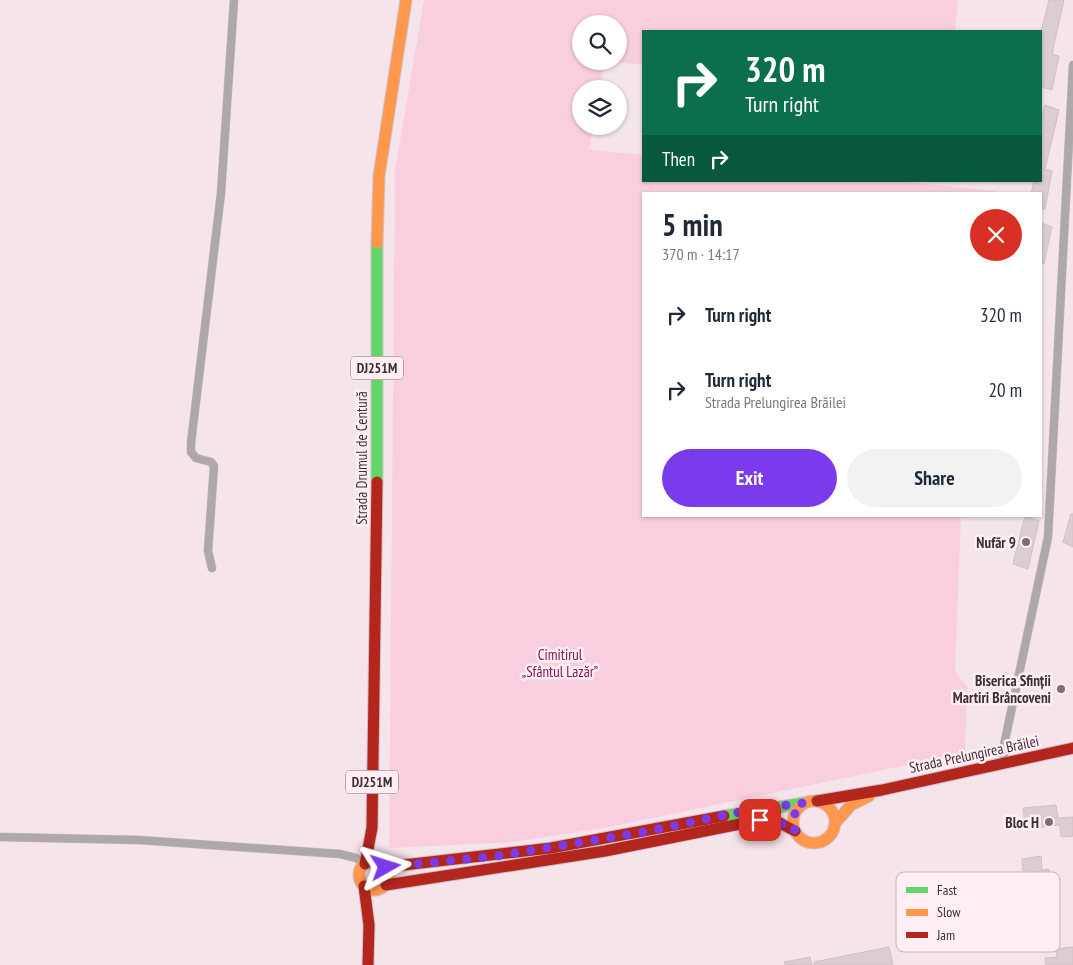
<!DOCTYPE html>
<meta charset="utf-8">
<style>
:root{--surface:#fff;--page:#f2f2f3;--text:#1f2937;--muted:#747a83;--accent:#7c3aed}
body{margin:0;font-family:"PT Sans Narrow",sans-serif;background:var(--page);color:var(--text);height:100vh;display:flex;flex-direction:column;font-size:19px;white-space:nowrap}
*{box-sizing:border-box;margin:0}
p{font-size:16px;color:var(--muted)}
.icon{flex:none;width:28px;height:28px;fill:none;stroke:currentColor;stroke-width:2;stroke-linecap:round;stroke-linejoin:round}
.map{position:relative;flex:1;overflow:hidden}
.details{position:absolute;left:642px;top:192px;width:400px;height:325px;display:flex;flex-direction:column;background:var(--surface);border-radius:0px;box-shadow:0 1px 4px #0004}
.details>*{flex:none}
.guide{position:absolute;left:642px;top:30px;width:400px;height:152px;border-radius:0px;box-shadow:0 1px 4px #0004;background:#0b6e4f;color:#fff;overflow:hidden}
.tools{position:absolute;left:572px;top:15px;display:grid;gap:10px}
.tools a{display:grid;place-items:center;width:55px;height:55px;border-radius:50%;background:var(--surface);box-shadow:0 1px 4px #0004;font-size:25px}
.pin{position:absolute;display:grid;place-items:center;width:42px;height:42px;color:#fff;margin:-21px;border-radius:10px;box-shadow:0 2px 8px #0006}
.me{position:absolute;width:55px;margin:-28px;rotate:84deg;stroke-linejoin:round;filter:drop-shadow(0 0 4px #0008)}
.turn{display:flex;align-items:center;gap:18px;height:105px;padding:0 20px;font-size:22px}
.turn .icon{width:65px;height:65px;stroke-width:2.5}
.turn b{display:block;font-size:35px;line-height:42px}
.then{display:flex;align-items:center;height:48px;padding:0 20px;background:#0003;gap:10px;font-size:19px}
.round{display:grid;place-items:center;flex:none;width:52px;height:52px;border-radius:26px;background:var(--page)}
.head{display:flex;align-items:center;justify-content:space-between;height:85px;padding:0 20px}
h1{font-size:30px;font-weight:700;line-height:38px}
.primary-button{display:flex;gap:10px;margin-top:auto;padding:10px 20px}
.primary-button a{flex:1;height:58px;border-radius:30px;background:var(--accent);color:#fff;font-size:20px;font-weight:700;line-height:58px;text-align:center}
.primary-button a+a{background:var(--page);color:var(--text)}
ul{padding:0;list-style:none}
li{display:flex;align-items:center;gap:15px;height:75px;padding:0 20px}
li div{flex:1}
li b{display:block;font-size:19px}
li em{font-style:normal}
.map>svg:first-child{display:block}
.green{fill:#f9cfe0}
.building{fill:#dccdd2;stroke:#cec0c5}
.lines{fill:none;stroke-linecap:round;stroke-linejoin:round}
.street-casing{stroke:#cfc1c7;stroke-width:9}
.fast-casing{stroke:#cfc1c7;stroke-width:13}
.slow-casing{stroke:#cfc1c7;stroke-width:13}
.jam-casing{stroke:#cfc1c7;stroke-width:13}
.street{stroke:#afa8aa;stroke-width:8}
.fast{stroke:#63d668;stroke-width:11}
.slow{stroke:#ff974d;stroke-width:11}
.jam{stroke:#b3261e;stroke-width:11}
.route{stroke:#7c3aed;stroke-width:9;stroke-dasharray:0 16.2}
.poi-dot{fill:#7e6e74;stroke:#ffeff5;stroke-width:2}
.labels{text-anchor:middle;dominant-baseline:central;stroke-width:5;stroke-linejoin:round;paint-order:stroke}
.shield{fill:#ffeff5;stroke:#78696f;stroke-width:1}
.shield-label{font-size:14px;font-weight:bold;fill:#3e2f35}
.street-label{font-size:15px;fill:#3e2f35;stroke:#ffeff5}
.poi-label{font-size:15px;font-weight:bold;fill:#3e2f35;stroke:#ffeff5;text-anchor:end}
.park-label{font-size:15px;fill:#801852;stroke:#ffeff5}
.key{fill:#ffeff5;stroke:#c5b5bb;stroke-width:1}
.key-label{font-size:14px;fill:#3e2f35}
</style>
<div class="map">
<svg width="1073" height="965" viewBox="0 0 1073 965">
<rect width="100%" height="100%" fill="#f5e4ea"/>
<!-- green -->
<polygon class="green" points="424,0 958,0 955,31 644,31 644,65 606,61 619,61 619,24 581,24 581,61 605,61 600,89 581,89 581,126 593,126 589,150 644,155 644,181 899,181 995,191 995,194 644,194 644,516 961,516 955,671 967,687 965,753 609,827 513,842 389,848 395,171"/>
<!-- building -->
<g class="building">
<polygon points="1049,0 1064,0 1052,54 1059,56 1052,90 1041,87 1041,32"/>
<polygon points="1045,105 1059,110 1045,169 1052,171 1045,209 1041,209 1041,194 1031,194 1034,181 1041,181 1041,121"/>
<polygon points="1041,223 1052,227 1044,264 1041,263"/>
<polygon points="1071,514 1073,514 1073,547 1063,542"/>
<polygon points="1025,516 1039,521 1028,569 1013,564"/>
<polygon points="1056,805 1058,818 1073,817 1073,836 1061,837 1060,825 1025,829 1023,808"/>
<polygon points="1041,856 1042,870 1049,869 1052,889 1042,890 1044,911 1040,912 1042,926 1020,929 1018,909 1024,909 1021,893 1033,892 1031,870 1023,871 1022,859"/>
<polygon points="889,947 893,965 814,965 814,962"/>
<polygon points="1073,947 1073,965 1046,965 1045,958 1057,957 1056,949"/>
<polygon points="810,957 812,965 785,965 784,962"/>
</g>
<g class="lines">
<defs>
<g id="street">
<polyline points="212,568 208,551 214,466 211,462 196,458 191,452 191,443 221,193 234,0"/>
<polyline points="1004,764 1004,745 1048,537 1073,65"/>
<polyline points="0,837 139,840 340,854 356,858 365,864"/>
</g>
<g id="fast">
<polyline points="377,243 377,482"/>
<polyline points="724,816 804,803"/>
</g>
<g id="slow">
<polyline points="377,243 379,176 406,0"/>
<circle cx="814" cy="822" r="21"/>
<polyline points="836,822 851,805 869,796"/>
<circle cx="374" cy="875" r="15"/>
</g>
<g id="jam">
<polyline points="817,801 882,790 1073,748"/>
<polyline points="365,864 372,828 377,482"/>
<polyline points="386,867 551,848 724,816"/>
<polyline points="386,885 605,851 760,820 776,821 795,831"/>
<polyline points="364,886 369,925 368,965"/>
</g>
</defs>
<!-- street casing -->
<use href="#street" class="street-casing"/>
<!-- fast casing -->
<use href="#fast" class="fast-casing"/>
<!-- slow casing -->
<use href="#slow" class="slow-casing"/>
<!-- jam casing -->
<use href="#jam" class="jam-casing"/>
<!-- street -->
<use href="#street" class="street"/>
<!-- fast -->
<use href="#fast" class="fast"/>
<!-- slow -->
<use href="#slow" class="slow"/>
<!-- jam -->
<use href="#jam" class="jam"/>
</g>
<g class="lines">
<!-- route -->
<path class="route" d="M386,867l111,-11 147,-24 111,-23 49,-6c-10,8 -13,16 -9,28l-19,-10 -16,-1"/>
</g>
<!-- markers -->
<g class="poi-dot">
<circle cx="1026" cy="542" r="5"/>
<circle cx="1061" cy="689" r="5"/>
<circle cx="1049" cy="822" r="5"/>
</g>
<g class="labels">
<!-- shield labels -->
<g class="shield">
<rect x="351" y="356.5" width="52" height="23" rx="4"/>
<rect x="346" y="770.5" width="52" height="23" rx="4"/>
</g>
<g class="shield-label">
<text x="377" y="368">DJ251M</text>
<text x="372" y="782">DJ251M</text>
</g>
<!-- street labels -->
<g class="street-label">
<text transform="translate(361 458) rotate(-90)">Strada Drumul de Centură</text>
<text transform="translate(974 754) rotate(-12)">Strada Prelungirea Brăilei</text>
</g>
<!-- poi labels -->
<g class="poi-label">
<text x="1016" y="542">Nufăr 9</text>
<text x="1051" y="680">Biserica Sfinții<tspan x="1051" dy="17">Martiri Brâncoveni</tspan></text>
<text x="1039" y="822">Bloc H</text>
</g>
<!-- park labels -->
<g class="park-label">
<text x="560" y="654">Cimitirul<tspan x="560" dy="17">„Sfântul Lazăr”</tspan></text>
</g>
</g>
<!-- legend -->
<rect x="896" y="872" width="164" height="80" rx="8" class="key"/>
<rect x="906" y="887" width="22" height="6" fill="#63d668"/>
<rect x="906" y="909" width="22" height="7" fill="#ff974d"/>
<rect x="906" y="932" width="22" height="6" fill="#b3261e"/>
<g class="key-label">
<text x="937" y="895">Fast</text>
<text x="937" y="917">Slow</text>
<text x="937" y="940">Jam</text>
</g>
</svg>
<div class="tools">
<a><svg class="icon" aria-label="search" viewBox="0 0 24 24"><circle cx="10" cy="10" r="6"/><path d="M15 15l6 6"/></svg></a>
<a><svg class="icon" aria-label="layers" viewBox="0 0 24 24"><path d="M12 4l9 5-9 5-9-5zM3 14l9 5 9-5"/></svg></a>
</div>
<div class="pin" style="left:760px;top:820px;background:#d93025"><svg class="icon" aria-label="arrive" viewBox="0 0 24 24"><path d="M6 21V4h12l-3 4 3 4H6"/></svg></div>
<svg class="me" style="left:386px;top:867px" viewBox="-20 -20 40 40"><path d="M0-17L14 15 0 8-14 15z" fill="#7c3aed" stroke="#fff" stroke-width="4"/></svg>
<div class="guide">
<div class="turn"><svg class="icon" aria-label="right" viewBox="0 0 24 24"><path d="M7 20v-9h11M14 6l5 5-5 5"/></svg><div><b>320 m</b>Turn right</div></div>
<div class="then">Then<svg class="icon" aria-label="right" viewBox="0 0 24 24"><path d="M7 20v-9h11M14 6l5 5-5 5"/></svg></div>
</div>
<section class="details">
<div class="head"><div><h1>5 min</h1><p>370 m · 14:17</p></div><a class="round" style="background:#d93025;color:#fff"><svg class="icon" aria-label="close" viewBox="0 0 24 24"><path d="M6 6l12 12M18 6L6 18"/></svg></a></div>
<ul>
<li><svg class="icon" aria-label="right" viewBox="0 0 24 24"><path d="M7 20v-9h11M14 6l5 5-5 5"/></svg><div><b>Turn right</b></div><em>320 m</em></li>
<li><svg class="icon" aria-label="right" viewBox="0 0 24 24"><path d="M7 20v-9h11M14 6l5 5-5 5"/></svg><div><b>Turn right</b><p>Strada Prelungirea Brăilei</p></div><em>20 m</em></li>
</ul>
<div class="primary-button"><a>Exit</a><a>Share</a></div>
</section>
</div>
